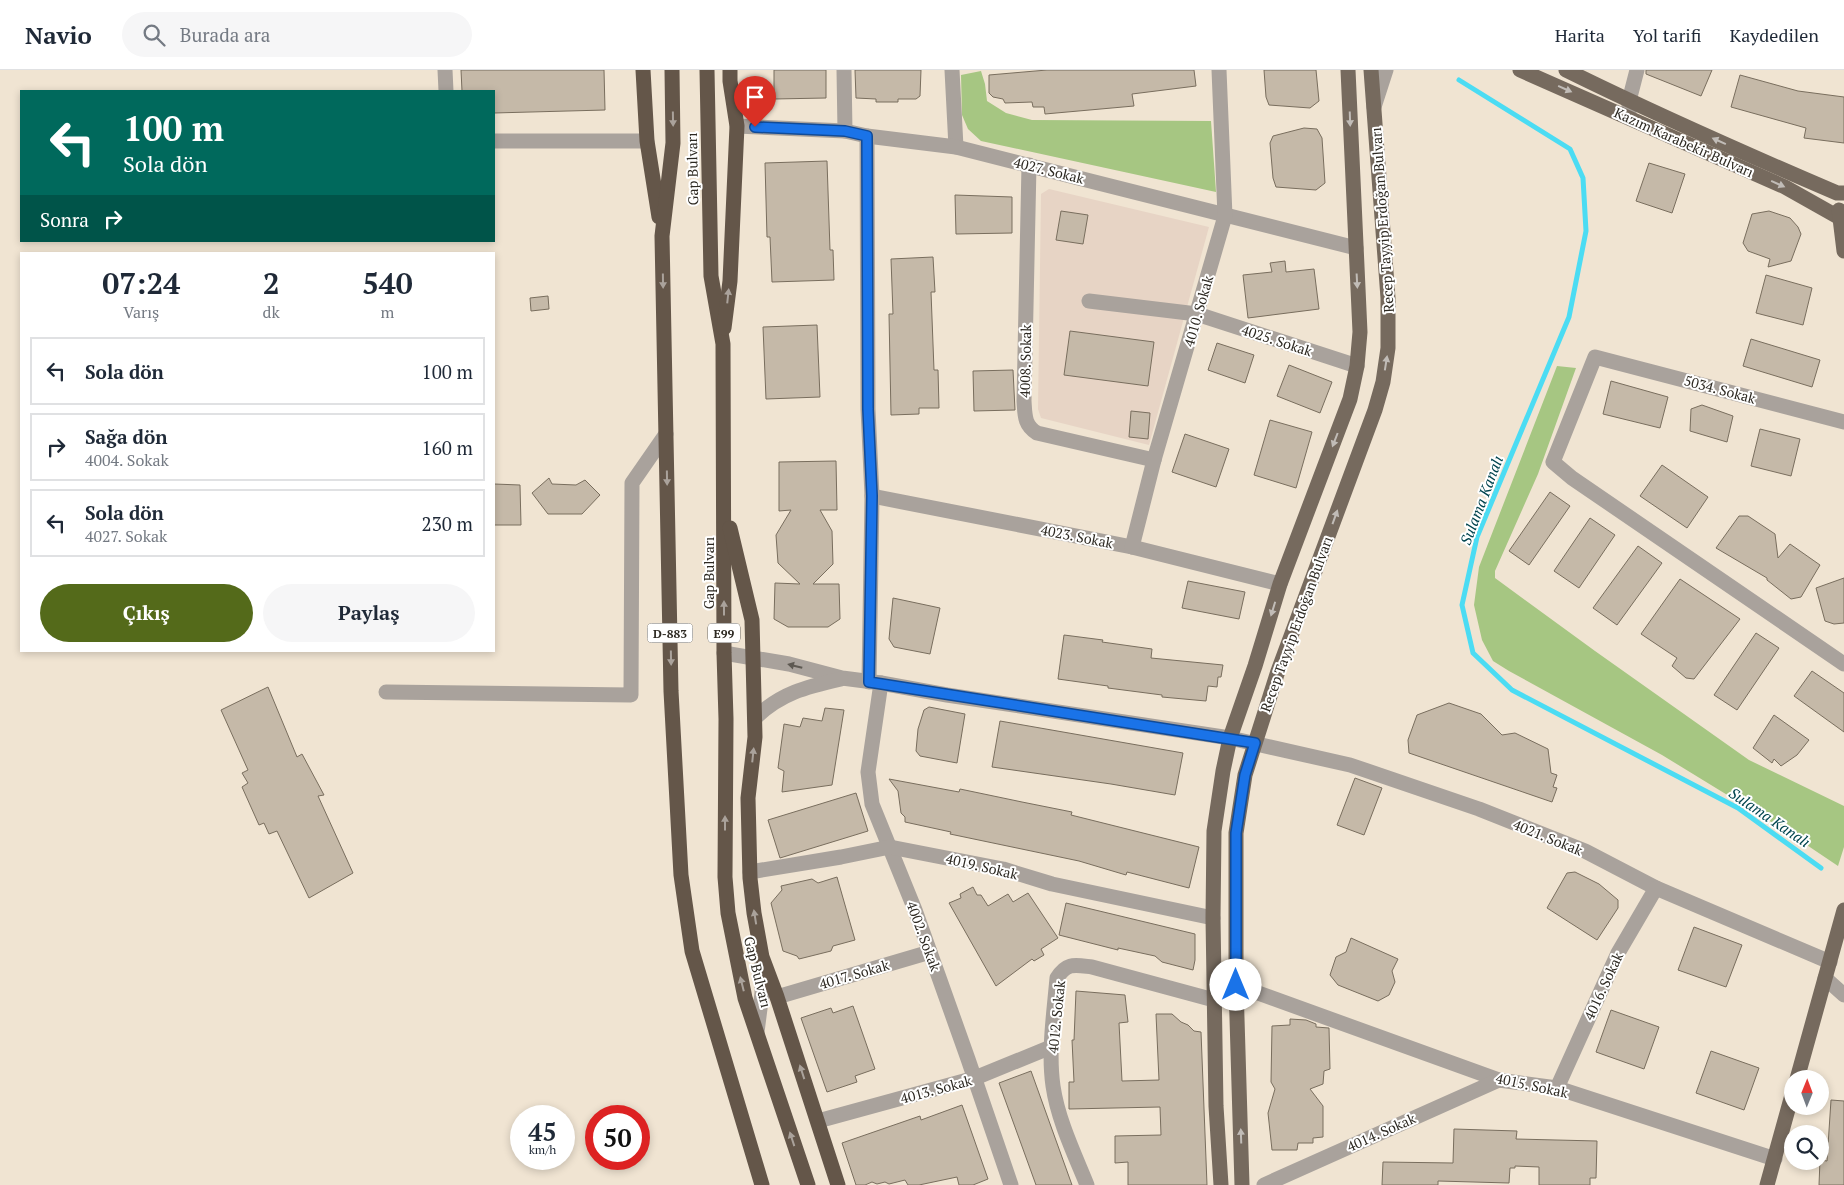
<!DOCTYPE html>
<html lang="tr">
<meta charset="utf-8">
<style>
:root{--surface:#fff;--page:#f6f6f7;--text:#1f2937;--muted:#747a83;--line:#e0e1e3;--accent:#546a1a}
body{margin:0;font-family:"PT Serif",serif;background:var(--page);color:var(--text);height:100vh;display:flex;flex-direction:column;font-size:19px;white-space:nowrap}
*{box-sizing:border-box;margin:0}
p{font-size:16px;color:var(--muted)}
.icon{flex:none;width:28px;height:28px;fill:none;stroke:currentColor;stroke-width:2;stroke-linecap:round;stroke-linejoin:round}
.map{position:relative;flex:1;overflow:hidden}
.panel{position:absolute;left:20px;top:182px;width:475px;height:400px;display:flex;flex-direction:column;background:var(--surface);border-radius:0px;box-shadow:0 2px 8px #0003}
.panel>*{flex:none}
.guide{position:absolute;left:20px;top:20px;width:475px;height:152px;border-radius:0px;box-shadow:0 2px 8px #0003;background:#00695c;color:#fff;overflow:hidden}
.needle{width:32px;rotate:1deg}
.fabs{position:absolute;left:1784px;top:1000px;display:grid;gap:10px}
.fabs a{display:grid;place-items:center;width:45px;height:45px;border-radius:50%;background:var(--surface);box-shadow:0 2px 8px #0003;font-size:25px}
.speed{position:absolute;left:510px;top:1035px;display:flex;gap:10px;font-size:25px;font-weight:700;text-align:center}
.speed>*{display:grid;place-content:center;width:65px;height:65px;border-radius:50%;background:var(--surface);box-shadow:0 2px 8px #0003;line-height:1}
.speed small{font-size:12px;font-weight:400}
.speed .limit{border:8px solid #d22;background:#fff;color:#111}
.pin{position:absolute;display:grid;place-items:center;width:42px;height:42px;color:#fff;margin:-51px -21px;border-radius:50% 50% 50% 0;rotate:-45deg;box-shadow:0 0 5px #0007}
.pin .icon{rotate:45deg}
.me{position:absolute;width:55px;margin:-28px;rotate:0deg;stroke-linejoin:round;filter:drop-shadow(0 0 4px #0008)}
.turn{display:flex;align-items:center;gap:18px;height:105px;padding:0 20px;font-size:22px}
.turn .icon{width:65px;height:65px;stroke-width:2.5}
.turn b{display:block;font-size:35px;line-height:42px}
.then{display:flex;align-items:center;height:48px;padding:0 20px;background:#0003;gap:10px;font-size:19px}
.eta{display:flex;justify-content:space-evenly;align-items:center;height:85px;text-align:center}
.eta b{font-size:30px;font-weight:600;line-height:35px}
.button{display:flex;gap:10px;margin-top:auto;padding:10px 20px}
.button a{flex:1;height:58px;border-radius:30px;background:var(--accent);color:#fff;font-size:20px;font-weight:600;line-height:58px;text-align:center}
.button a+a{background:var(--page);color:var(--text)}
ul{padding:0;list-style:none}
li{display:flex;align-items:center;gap:15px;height:68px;margin:0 10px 8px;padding:0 10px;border:2px solid var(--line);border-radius:0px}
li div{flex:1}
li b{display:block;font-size:19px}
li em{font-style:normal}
header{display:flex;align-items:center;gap:30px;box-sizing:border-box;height:70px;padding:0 25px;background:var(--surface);border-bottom:1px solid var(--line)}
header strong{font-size:24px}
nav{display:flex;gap:28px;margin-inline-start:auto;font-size:18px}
.search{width:350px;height:45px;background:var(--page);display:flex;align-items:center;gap:12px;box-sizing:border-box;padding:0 18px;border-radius:28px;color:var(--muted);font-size:19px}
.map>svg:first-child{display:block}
.education{fill:#e7d4c5}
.green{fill:#a6c682}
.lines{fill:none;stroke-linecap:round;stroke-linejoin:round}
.stream{stroke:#4bdcf3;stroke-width:5}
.building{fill:#c5b9a8;stroke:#796e5e}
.minor{stroke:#a9a29c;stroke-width:15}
.major{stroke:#766a5e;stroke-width:15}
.highway{stroke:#645649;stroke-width:15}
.oneway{fill:#c1bcb7}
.oneway2{fill:#aaa29b}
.oneway3{fill:#5e5952}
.route-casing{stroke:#114b97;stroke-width:12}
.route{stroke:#1a73e8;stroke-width:9}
.labels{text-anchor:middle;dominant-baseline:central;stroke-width:4;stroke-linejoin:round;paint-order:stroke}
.shield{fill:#fff;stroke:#6b6864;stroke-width:1}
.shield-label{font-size:12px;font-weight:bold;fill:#2c2821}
.street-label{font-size:14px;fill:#2c2821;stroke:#fff}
.water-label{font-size:15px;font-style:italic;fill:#00444e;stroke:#fff}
</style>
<header>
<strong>Navio</strong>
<div class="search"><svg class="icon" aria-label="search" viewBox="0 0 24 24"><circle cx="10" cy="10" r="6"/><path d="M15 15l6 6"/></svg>Burada ara</div>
<nav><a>Harita</a><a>Yol tarifi</a><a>Kaydedilen</a></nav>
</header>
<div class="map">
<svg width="1844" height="1115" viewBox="0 0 1844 1115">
<rect width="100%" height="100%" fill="#f0e4d2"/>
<!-- education -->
<polygon class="education" points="1049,119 1209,157 1149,375 1041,348 1038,339 1041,124"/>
<!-- green -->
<g class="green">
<polygon points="981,1 985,14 987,31 1006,43 1032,50 1211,51 1216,122 981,71 968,59 962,45 961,5"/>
<polygon points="1557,296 1576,298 1538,404 1495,501 1495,508 1595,581 1749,690 1844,736 1844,777 1838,796 1783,759 1662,685 1509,601 1493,591 1482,570 1474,535 1479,497"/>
</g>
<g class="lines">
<!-- stream -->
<polyline class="stream" points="1459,10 1570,79 1583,108 1586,161 1569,247 1477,467 1462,535 1473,583 1512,620 1738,738 1821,798"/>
</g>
<!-- building -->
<g class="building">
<polygon points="461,0 604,0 605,40 494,43 494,21 462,21"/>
<polygon points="774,0 826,0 826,28 774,29"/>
<polygon points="855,0 921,0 920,26 916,29 898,29 898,32 876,32 876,29 856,28"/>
<polygon points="1047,0 1194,0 1196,16 1132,24 1134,36 1045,44 1044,37 1033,37 1032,32 1005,33 1003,29 993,27 989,23 989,5"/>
<polygon points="1264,0 1316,0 1319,31 1310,38 1269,35 1266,27"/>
<polygon points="1646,0 1712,0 1701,26 1646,4"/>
<polygon points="1740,5 1798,21 1844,27 1844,73 1804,68 1806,58 1731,37"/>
<polygon points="1304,58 1317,59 1322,68 1325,113 1316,120 1276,117 1273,108 1270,73 1273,66"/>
<polygon points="827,91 830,180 833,180 834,210 772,212 770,167 767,167 765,93"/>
<polygon points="1649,93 1685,104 1672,143 1636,131"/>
<polygon points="955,125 1012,127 1012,163 956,164"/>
<polygon points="1061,141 1088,145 1083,174 1056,170"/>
<polygon points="1769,141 1790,148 1798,157 1801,164 1791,191 1768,197 1770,189 1748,181 1743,173 1752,144"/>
<polygon points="933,187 935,222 931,222 934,300 938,300 939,338 919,338 919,344 891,345 889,244 893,244 891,189"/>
<polygon points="1285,191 1286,202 1314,199 1319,239 1248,248 1243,205 1272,202 1270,193"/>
<polygon points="1766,205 1812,218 1803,255 1756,243"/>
<polygon points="548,226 549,239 531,241 530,228"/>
<polygon points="817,255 820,327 766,329 763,257"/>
<polygon points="1070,261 1154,272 1148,316 1064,305"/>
<polygon points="1751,269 1820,290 1812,317 1743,296"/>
<polygon points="1217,273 1254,285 1245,313 1208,300"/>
<polygon points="1289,295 1332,312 1320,343 1277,326"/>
<polygon points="1013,300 1015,340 974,341 973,301"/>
<polygon points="1611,311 1668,327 1660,358 1603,344"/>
<polygon points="1702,335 1733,346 1727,372 1690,361 1691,339"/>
<polygon points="1131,341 1150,343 1148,369 1129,367"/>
<polygon points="1270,350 1312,362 1296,418 1254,405"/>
<polygon points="1760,359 1800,369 1791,406 1751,396"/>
<polygon points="1185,364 1229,379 1216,417 1172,402"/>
<polygon points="836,391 837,440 820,440 832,461 833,494 813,514 839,514 840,549 828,557 788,557 774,549 775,513 800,514 778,493 776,465 791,440 779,441 779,392"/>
<polygon points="1662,395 1708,427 1687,458 1640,426"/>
<polygon points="549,408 552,414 576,415 585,410 600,425 582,444 548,444 532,423"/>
<polygon points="494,414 520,415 521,455 494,455"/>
<polygon points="1550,422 1570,436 1529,495 1509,481"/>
<polygon points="1739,446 1748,446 1775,464 1778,488 1790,474 1820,495 1801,527 1791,529 1767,510 1767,508 1716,478"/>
<polygon points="1590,448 1615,465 1579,518 1554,501"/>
<polygon points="1638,476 1662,493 1617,555 1593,538"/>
<polygon points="1844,508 1844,553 1834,554 1825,551 1816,518"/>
<polygon points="1680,509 1740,549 1694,609 1686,608 1672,596 1677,588 1641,564"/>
<polygon points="1188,511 1245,522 1239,549 1182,538"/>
<polygon points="893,528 940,538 930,584 894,577 889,569"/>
<polygon points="1756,563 1779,578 1737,640 1714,625"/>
<polygon points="1064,565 1103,570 1102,572 1152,579 1151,588 1223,595 1221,607 1218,607 1217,617 1208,616 1206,631 1162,627 1162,625 1108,618 1108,616 1058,609"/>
<polygon points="1812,601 1844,623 1844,662 1794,626"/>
<polygon points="268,617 297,687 302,684 324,725 318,726 353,803 309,828 277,761 269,764 264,753 259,755 242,717 248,713 242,703 248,700 221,640"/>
<polygon points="1449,633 1481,644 1502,665 1515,663 1548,679 1551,703 1557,705 1553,717 1557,718 1552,732 1409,683 1408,670 1417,645"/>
<polygon points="929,637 965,644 957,693 920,686 916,681 918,659 924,640"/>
<polygon points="825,638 844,640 832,715 782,722 784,701 778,698 784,654 800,657 803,648 822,651"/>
<polygon points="1774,645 1809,670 1797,685 1781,696 1774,689 1772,693 1753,678"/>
<polygon points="1000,651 1183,683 1175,725 1111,714 992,697"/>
<polygon points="1355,708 1382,718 1364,765 1337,755"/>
<polygon points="889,709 959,722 960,719 1022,732 1072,742 1071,745 1199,777 1189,818 1127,802 1126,805 1079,791 950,764 951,762 905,752 905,747 901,743 898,721"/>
<polygon points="856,723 868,761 780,788 768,750"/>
<polygon points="1575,802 1599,814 1618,830 1618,838 1597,870 1547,838 1567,803"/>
<polygon points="837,807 855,870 833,876 831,881 799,889 797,886 783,881 771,833 782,820 781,816 812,809 818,813"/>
<polygon points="973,817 977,825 981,825 988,836 1008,824 1013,832 1028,823 1058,868 1041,879 1044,885 1034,891 1032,889 996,916 949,833 961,828 960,824"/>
<polygon points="1066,833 1195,864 1195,890 1193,900 1162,892 1155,886 1118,878 1118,880 1059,865"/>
<polygon points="1694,857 1742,875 1726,917 1678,900"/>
<polygon points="1351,868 1398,889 1392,901 1395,912 1389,925 1378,931 1338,915 1330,905 1336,887 1346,882"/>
<polygon points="1076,921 1125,925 1128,952 1119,953 1122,1011 1159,1010 1156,944 1172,944 1181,952 1188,955 1194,961 1201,962 1207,1115 1128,1115 1128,1092 1115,1093 1115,1066 1161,1065 1160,1037 1069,1039 1069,1012 1074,1012 1072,970 1074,970"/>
<polygon points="853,936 875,999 855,1006 857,1012 827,1022 801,948 831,938 833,943"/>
<polygon points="1611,940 1659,957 1644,999 1596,982"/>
<polygon points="1290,949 1306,950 1316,954 1316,957 1329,958 1330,999 1324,1001 1323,1014 1310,1019 1323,1036 1323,1067 1313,1068 1313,1073 1298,1073 1297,1080 1272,1080 1268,1043 1275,1019 1271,1012 1272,956 1290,955"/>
<polygon points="1711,981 1759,998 1744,1040 1696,1023"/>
<polygon points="1031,1001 1072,1115 1036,1115 999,1013"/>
<polygon points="1831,1030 1844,1031 1844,1115 1819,1115 1820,1090 1827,1091"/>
<polygon points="962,1035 988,1109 973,1115 959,1115 957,1107 919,1115 908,1115 905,1110 889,1114 885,1112 877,1114 872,1112 865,1115 856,1115 842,1073 920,1046 921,1050"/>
<polygon points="1454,1059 1517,1061 1516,1069 1597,1071 1596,1108 1590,1108 1590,1115 1539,1115 1539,1097 1515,1096 1515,1098 1510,1098 1509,1113 1438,1111 1438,1115 1382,1115 1383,1092 1453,1093"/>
</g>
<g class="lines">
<!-- minor -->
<g class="minor">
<polyline points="445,0 446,21"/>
<polyline points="844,0 845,61"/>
<polyline points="952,0 956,77"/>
<polyline points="1374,37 1386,0"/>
<polyline points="1629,44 1629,31 1637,0"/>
<polyline points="737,56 845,61 867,66 956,77 1356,178"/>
<polyline points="867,66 868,339 872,426 869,612"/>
<polyline points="494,71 647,71"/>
<path d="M1029,95l-5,236c1,14 0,24 13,32l117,27"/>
<polyline points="1089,231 1197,244 1357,296"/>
<polyline points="1844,352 1595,287 1553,392 1572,408 1844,594"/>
<polyline points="872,426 1132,477 1280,514"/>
<polyline points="1132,477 1154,390 1225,146 1219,0"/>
<polyline points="724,583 789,594 842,608 881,613 947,625 1230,668 1350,695 1479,739 1585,781 1656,818 1830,892"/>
<polyline points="881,613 868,702 872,734 915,840 968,989 1011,1115"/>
<polyline points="386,622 631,625 632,413 666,364"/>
<path d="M755,648c26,-25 51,-31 86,-39"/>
<polyline points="750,802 841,787 890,777 1003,799 1052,814 1213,848"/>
<polyline points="1825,908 1844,925"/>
<polyline points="1236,915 1499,1010 1557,1018 1775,1089"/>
<polyline points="777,927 930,882"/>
<polyline points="757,962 762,923 762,889"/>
<polyline points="1557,1018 1618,883 1656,818"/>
<polyline points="818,1051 975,1008 1051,977"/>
<path d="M1087,1115c-13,-32 -29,-65 -34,-99 -5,-35 1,-73 4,-108 10,-16 18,-13 35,-11l122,33"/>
<polyline points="1264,1115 1499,1010"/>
</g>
<!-- major -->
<g class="major">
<polyline points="1520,0 1785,117 1840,148 1844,147"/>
<path d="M1566,0c89,44 180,84 271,123h7"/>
<polyline points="1839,140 1844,181"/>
<polyline points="1797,1009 1844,840"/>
<polyline points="1221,1115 1216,1036 1213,848 1214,761 1223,701 1230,668 1255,596 1280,514 1350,329 1357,296 1360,262 1348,0"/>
<polyline points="1242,1115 1236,915 1236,763 1245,705 1278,601 1375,340 1383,312 1388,278 1388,228 1371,0"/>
<polyline points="1767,1115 1792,1025"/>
</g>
<!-- highway -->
<g class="highway">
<polyline points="643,0 647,71 659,147"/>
<polyline points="672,0 673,73 662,166 671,621 681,805 692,881 762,1115"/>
<polyline points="707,0 711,206 723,274 724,583 726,649 725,807 728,843 745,928 808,1115"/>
<polyline points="724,258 730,211 737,56 730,11 730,0"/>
<polyline points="730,458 752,550 755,667 748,728 750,808 754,843 762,887 777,927 838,1115"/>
</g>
</g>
<!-- one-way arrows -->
<defs><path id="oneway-solid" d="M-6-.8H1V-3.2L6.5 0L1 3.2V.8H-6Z" transform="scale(1.25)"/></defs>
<g class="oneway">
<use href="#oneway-solid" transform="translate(1565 19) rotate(24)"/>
<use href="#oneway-solid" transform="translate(1350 49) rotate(88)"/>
<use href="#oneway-solid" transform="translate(1719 71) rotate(-156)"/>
<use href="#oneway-solid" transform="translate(1778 114) rotate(24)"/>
<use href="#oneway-solid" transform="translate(1357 211) rotate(87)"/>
<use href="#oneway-solid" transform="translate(1386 293) rotate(-81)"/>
<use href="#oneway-solid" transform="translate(1335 370) rotate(111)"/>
<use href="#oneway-solid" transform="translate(1335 447) rotate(-70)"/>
<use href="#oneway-solid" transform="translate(1273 539) rotate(107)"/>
<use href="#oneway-solid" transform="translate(1241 1066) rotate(-92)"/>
</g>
<g class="oneway2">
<use href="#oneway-solid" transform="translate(673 49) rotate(89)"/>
<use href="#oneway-solid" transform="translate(663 211) rotate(89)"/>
<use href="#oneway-solid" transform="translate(728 226) rotate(-84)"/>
<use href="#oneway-solid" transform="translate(667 408) rotate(89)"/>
<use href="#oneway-solid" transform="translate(724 538) rotate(-90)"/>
<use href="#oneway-solid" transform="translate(671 588) rotate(89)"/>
<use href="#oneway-solid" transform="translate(753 685) rotate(-84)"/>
<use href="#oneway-solid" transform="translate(725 753) rotate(-90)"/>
<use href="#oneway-solid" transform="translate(755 847) rotate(-99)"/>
<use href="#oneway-solid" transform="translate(742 914) rotate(-104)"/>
<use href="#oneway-solid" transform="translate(802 1002) rotate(-108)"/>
<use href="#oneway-solid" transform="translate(792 1069) rotate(-108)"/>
</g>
<use class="oneway3" href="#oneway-solid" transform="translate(795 596) rotate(-166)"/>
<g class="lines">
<defs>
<polyline id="route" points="755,57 845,61 867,66 868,339 872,426 869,612 1255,673 1245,705 1236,763 1236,915"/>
</defs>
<!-- route casing -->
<use href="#route" class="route-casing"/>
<!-- route -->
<use href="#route" class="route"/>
</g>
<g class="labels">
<!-- shield labels -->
<g class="shield">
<rect x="647.5" y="553.5" width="45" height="19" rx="4"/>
<rect x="708" y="553.5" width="32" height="19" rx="4"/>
</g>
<g class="shield-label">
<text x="670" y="563">D-883</text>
<text x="724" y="563">E99</text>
</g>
<!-- street labels -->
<g class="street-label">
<text transform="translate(1684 72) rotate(24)">Kazım Karabekir Bulvarı</text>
<text transform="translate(692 99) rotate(-91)">Gap Bulvarı</text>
<text transform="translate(1049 100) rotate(14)">4027. Sokak</text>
<text transform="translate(1382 150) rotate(-94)">Recep Tayyip Erdoğan Bulvarı</text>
<text transform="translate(1198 241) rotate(-74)">4010. Sokak</text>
<text transform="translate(1277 270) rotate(18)">4025. Sokak</text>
<text transform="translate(1025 291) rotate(-89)">4008. Sokak</text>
<text transform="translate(1720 319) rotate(15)">5034. Sokak</text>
<text transform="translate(1077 466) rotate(11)">4023. Sokak</text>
<text transform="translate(708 503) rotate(-90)">Gap Bulvarı</text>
<text transform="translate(1296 554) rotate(-70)">Recep Tayyip Erdoğan Bulvarı</text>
<text transform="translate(1548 767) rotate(22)">4021. Sokak</text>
<text transform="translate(982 796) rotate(13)">4019. Sokak</text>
<text transform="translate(924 866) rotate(70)">4002. Sokak</text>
<text transform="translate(758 902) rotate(76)">Gap Bulvarı</text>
<text transform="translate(854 904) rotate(-16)">4017. Sokak</text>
<text transform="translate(1603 916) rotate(-65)">4016. Sokak</text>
<text transform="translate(1056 947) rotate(-84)">4012. Sokak</text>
<text transform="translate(1532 1015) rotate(12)">4015. Sokak</text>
<text transform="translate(936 1019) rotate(-15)">4013. Sokak</text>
<text transform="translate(1381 1062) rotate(-24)">4014. Sokak</text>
</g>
<!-- water labels -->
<g class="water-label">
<text transform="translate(1481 430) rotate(-69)">Sulama Kanalı</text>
<text transform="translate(1770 747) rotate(34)">Sulama Kanalı</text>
</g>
</g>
</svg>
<div class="fabs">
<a><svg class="needle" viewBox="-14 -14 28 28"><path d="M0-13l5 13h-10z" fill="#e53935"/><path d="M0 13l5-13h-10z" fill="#747a83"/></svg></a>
<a><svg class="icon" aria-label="search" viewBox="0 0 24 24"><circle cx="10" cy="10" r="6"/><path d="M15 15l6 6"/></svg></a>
</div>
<div class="speed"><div>45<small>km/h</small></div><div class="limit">50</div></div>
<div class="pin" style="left:755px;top:57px;background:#d93025"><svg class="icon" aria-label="arrive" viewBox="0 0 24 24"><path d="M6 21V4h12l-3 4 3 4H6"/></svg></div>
<svg class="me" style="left:1236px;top:915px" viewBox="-20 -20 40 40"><circle r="19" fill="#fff"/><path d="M0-13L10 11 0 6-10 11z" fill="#1a73e8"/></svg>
<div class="guide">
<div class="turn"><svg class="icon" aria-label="left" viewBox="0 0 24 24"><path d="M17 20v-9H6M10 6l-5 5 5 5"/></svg><div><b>100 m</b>Sola dön</div></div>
<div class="then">Sonra<svg class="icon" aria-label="right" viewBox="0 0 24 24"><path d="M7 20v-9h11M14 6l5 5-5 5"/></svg></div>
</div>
<section class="panel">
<div class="eta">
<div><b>07:24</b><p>Varış</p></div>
<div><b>2</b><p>dk</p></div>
<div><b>540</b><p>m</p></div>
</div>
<ul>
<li><svg class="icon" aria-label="left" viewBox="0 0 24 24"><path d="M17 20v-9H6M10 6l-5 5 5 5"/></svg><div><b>Sola dön</b></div><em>100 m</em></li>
<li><svg class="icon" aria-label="right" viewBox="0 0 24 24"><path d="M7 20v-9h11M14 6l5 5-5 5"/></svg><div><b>Sağa dön</b><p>4004. Sokak</p></div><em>160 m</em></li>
<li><svg class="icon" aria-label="left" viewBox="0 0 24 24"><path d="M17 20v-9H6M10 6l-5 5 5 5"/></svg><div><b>Sola dön</b><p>4027. Sokak</p></div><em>230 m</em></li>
</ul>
<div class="button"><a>Çıkış</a><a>Paylaş</a></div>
</section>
</div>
